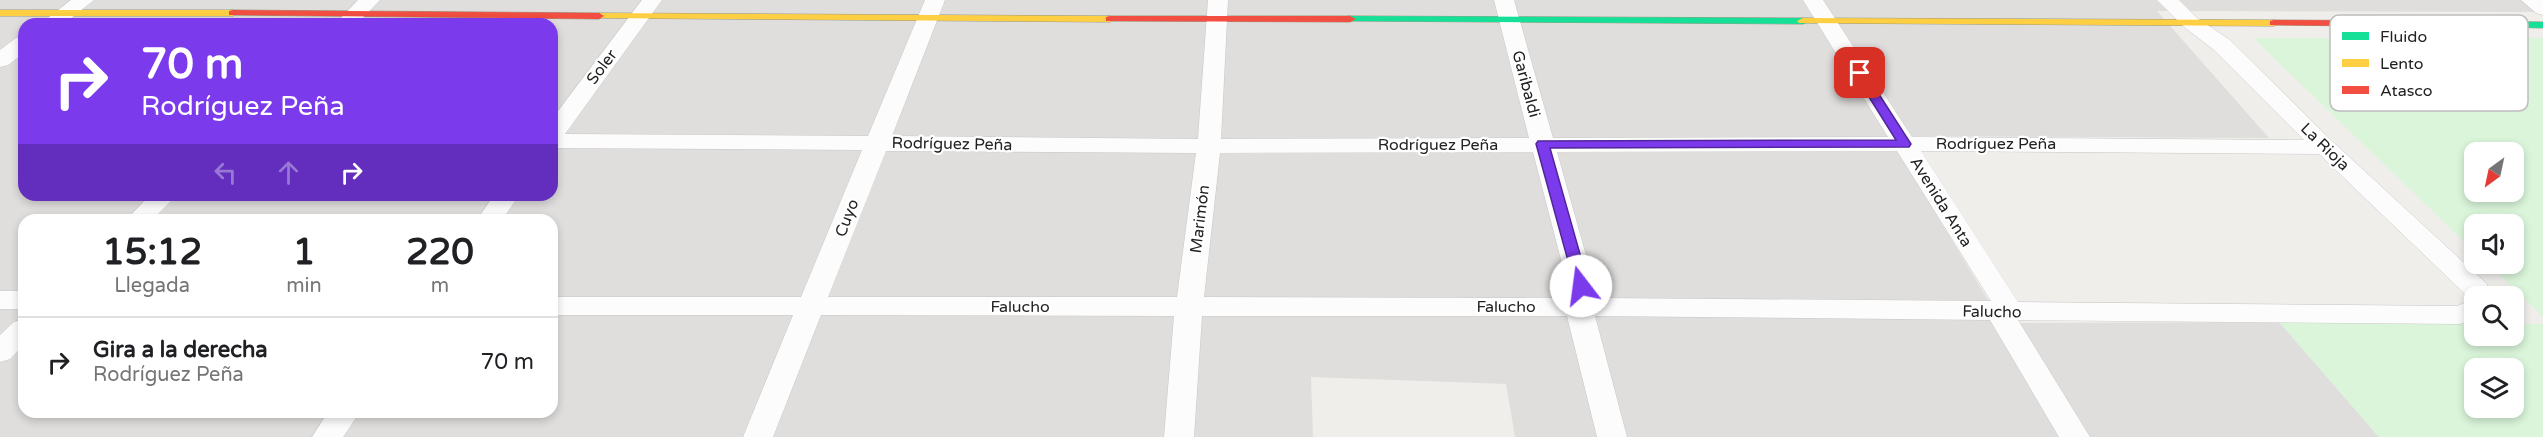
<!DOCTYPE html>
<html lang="es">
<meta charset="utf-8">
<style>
:root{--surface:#fff;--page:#f2f2f2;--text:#202124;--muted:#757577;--line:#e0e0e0}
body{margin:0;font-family:"Varela Round",sans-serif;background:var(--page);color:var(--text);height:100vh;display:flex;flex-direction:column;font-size:22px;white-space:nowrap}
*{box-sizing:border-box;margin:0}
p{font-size:20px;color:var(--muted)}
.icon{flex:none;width:33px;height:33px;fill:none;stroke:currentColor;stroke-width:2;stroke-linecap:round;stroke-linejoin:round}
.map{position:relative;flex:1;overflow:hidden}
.sheet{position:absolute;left:18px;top:214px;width:540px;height:204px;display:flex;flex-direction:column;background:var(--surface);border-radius:18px;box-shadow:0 3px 9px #0003}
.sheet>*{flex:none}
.guide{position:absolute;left:18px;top:18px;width:540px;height:183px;border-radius:18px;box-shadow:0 3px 9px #0003;background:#7c3aed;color:#fff;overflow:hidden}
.needle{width:39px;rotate:213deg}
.buttons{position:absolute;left:2464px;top:142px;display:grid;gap:12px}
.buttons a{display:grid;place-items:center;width:60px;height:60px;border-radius:12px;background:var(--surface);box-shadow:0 3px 9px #0003;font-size:30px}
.pin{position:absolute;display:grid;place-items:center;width:51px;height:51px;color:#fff;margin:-26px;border-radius:12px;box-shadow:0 3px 9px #0006}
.me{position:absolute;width:66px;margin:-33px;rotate:345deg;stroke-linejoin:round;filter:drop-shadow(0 0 4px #0008)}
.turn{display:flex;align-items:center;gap:21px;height:126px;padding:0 24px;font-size:27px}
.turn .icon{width:78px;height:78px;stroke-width:2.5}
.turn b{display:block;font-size:42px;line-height:51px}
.lanes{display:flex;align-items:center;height:57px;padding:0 24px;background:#0003;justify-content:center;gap:30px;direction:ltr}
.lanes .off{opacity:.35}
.eta{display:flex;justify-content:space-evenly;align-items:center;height:102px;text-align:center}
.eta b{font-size:36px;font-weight:700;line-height:42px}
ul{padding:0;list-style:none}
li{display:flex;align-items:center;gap:18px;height:90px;padding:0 24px;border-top:2px solid var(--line)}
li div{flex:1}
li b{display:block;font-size:22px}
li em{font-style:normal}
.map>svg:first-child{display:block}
.residential{fill:#dfdedc;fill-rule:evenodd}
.park{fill:#daf5da;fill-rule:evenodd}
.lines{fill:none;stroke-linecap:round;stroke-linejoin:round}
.street-casing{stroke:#c9c8c7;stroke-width:1}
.fast-casing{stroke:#999a82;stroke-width:1}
.slow-casing{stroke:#999a82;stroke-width:1}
.jam-casing{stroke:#999a82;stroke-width:1}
.street{fill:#fdfcfc;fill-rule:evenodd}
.fast{fill:#16e098;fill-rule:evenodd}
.slow{fill:#ffcf43;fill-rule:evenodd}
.jam{fill:#f24e42;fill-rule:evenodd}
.route{fill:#7c3aed;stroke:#51269a;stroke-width:1.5}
.labels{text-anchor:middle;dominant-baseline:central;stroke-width:4.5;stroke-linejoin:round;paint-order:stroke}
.street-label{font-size:16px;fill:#222;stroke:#fff}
.key{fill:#fff;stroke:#bdbdbd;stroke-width:1.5}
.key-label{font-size:16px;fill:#222}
</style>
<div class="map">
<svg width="2543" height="437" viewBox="0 0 2543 437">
<rect width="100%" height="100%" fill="#f0eeeb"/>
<!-- residential -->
<path class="residential" d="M0,0h2543v12l-386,-1 112,127 -380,-2 113,187 277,-1 100,115h-864l-9,-53 -195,-7 2,60h-1313zM24,24h528v171h-528zM24,220h528v192h-528z"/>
<!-- park -->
<g class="park">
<path d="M2253,38h290v279l-55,-53h26v-39h-39v27zM2475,153h39v39h-39z"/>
<path d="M2279,322l196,2v12h39v-12h29v113h-164zM2475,369h39v39h-39z"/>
</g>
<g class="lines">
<defs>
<g id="street">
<polygon points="71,0 94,0 64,24 40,24"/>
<polygon points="358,0 380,0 357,24 335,24"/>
<path d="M642,0h20l-97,134 303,2 57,-136h20l-53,136 306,3 10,-139h20l-7,139 308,-1 -35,-138h20l39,138 335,-1 -85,-137h20l89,137 392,3 -90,-90 -31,-24 -26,-26h22l18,18 33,22 103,102 154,142 5,13h-17v22l-15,5 -442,-4 72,117h-31l-69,-117 -395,-4 32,121h-30l-30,-121h-365l-8,121h-30l10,-121 -353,-1 -48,122h-30l50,-122h-241v-18h249l61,-147 -310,-2v-29zM886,151l310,2 -19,144h-349zM1897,151l94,150 -393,-3 -41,-146zM1921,151l398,3 145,139 3,9 -10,4 -439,-4zM1533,152l38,146 -367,-1 16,-144z"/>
<polygon points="2521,0 2543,0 2543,15 2536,13"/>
<polygon points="24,37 24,53 8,65 0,67 0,50 16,38"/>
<polygon points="150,195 177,195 152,220 126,220"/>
<polygon points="494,195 519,195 502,220 477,220"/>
<rect x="0" y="291" width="24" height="18"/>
<polygon points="24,319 24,345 10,359 0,362 0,335 14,322"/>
<polygon points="328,412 360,412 343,437 312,437"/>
</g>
<g id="fast">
<polygon points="1350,16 1803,18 1809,21 1803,24 1346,21 1346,17"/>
<polygon points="2454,21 2543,22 2543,28 2450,26 2448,24"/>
</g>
<g id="slow">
<polygon points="0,10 233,10 238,13 233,16 0,16"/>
<polygon points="599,13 1110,16 1116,19 1110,22 595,18 594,16"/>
<polygon points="1803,18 2274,20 2280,23 2274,26 1799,23 1797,21"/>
</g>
<g id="jam">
<polygon points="233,10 599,13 604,16 599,19 229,15 229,11"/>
<polygon points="1110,16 1350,16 1356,19 1350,22 1106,21 1106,17"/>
<polygon points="2274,20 2454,21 2460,24 2454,27 2270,25 2270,21"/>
</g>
</defs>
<!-- street casing -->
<use href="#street" class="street-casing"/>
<!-- fast casing -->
<use href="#fast" class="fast-casing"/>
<!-- slow casing -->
<use href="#slow" class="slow-casing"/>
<!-- jam casing -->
<use href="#jam" class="jam-casing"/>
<!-- street -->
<use href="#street" class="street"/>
<!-- fast -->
<use href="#fast" class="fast"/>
<!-- slow -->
<use href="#slow" class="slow"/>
<!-- jam -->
<use href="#jam" class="jam"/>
</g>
<!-- route -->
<polygon class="route" points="1860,70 1864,71 1911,144 1909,147 1550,148 1589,286 1581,291 1576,290 1536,144 1538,141 1896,140 1854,73"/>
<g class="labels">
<!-- street labels -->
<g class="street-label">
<text transform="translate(602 67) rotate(-53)">Soler</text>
<text transform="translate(1526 84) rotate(75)">Garibaldi</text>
<text transform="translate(952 144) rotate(1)">Rodríguez Peña</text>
<text x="1996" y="144">Rodríguez Peña</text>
<text x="1438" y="145">Rodríguez Peña</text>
<text transform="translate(2325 147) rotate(44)">La Rioja</text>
<text transform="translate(1941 202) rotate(58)">Avenida Anta</text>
<text transform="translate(847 218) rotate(-69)">Cuyo</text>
<text transform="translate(1200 219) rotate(-83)">Marimón</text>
<text x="1020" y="307">Falucho</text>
<text x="1506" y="307">Falucho</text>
<text transform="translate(1992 312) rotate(1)">Falucho</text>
</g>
</g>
<!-- legend -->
<rect x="2330" y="15" width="198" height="96" rx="9" class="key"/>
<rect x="2342" y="32" width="27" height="8" fill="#16e098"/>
<rect x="2342" y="59" width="27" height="8" fill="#ffcf43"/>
<rect x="2342" y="86" width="27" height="8" fill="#f24e42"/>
<g class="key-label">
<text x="2380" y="42">Fluido</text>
<text x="2380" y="69">Lento</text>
<text x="2380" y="96">Atasco</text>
</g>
</svg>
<div class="buttons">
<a><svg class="needle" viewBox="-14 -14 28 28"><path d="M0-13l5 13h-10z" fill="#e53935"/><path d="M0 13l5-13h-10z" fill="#757577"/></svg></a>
<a><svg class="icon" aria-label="sound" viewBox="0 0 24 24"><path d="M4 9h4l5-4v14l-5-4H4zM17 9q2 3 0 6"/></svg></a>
<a><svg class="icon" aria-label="search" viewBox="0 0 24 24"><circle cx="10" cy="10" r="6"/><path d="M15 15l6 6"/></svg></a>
<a><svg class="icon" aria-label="layers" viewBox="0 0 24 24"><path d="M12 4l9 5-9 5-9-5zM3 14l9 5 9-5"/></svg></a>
</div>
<div class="pin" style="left:1860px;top:73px;background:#d93025"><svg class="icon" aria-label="arrive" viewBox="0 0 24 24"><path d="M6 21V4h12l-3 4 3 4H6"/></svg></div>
<svg class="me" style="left:1581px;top:286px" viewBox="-20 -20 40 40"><circle r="19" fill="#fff"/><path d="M0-13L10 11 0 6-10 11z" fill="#7c3aed"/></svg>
<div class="guide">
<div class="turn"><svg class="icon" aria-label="right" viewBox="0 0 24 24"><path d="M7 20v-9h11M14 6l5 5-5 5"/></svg><div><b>70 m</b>Rodríguez Peña</div></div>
<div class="lanes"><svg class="icon off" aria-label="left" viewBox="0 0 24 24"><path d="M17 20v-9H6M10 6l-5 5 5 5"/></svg><svg class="icon off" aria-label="ahead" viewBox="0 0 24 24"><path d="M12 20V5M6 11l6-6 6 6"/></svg><svg class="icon" aria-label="right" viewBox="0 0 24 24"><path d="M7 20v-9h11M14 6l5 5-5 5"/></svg></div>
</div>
<section class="sheet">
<div class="eta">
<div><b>15:12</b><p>Llegada</p></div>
<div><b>1</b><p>min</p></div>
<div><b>220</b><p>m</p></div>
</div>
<ul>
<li><svg class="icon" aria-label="right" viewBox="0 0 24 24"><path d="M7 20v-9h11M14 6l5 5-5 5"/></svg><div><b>Gira a la derecha</b><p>Rodríguez Peña</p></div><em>70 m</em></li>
</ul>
</section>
</div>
